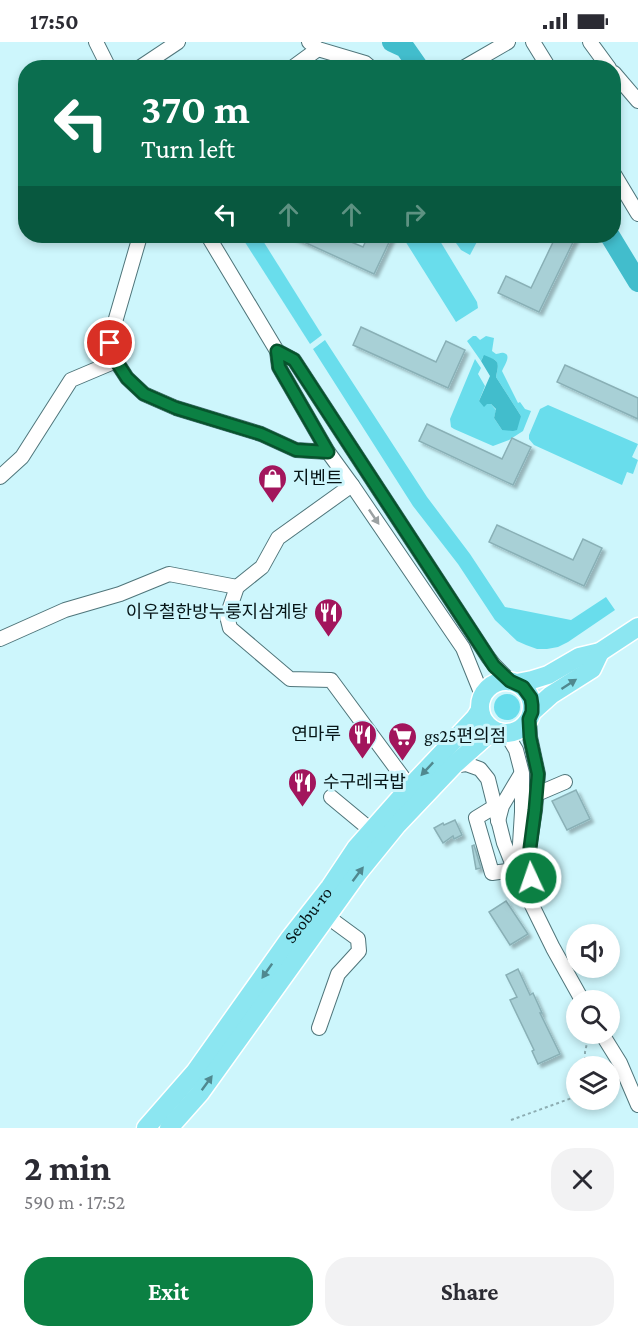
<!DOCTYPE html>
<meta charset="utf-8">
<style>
:root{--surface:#fff;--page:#f2f2f3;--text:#2b2b33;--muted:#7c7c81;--accent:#0b8043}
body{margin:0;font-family:"Crimson Pro","Noto Sans KR",serif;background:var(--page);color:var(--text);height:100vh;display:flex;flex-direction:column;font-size:22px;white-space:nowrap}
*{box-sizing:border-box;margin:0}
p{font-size:20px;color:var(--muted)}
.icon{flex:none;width:33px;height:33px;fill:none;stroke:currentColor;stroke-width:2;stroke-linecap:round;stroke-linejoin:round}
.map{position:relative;height:1086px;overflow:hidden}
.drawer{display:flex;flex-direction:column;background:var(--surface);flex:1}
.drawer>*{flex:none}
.guide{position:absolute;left:18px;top:18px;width:603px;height:183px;border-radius:24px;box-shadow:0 3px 9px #0003;background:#0b6e4f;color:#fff;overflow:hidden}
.buttons{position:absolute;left:566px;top:882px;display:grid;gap:12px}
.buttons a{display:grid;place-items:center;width:54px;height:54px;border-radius:50%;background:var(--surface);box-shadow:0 3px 9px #0003;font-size:30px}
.pin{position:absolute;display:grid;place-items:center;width:51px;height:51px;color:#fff;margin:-26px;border:3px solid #fff;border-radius:50%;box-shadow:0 2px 6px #0007}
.me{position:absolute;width:66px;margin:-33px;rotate:357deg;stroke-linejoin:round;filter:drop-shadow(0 0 4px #0008)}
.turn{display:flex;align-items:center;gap:21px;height:126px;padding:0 24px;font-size:27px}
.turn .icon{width:78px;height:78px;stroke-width:2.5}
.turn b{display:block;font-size:42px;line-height:51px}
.lanes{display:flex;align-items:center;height:57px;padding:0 24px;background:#0003;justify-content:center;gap:30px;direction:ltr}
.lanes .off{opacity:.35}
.round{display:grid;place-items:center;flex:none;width:63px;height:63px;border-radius:24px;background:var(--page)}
.head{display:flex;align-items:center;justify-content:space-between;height:102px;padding:0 24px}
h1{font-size:36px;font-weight:700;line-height:45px}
.button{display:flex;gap:12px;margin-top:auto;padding:12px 24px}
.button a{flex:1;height:69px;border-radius:24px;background:var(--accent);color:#fff;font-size:24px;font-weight:700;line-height:69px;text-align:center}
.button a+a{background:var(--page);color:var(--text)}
.status{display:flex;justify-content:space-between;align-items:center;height:42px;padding:0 30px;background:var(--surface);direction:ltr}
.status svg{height:16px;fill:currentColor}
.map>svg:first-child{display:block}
.green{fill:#69ddec}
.water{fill:#42bdcc}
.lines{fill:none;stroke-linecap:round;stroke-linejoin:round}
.river{stroke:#42bdcc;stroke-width:20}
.building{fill:#a8d0d6;stroke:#89b0b6;stroke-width:1.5;filter:url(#shadow)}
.minor-casing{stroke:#4f757a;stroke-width:16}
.major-casing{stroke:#fff;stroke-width:21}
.path{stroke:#8dadb2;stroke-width:2;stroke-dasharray:3 3;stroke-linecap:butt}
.minor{stroke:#fff;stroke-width:14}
.major{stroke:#8ce6f1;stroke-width:18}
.oneway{fill:#9ba1a2}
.oneway2{fill:#50888f}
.route-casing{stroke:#07532c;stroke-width:15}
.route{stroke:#0b8043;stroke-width:10}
.labels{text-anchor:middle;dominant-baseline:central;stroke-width:6;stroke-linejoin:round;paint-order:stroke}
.poi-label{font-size:18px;fill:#061517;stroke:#cdf6fc;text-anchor:start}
.street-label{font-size:18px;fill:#061517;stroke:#cdf6fc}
</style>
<div class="status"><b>17:50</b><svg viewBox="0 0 49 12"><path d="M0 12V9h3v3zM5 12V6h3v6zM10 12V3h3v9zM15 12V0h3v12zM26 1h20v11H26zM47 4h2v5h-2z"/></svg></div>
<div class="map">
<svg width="638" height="1086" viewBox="0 0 638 1086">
<defs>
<filter id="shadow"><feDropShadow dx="3.5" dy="3.5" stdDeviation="1.5" flood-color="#0004"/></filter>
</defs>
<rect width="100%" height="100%" fill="#cdf6fc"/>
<!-- green -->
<g class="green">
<polygon points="241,194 260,194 322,293 310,302"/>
<polygon points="402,194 437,194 477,260 478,266 456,280"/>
<polygon points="451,194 480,194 470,213 461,208"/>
<path d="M473,294h3l4,4 6,-4 8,2 -2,13 4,3c2,0 5,-2 8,-1 8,2 0,13 -2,18l16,32 2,-1 5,7 6,2 -8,20 -14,9 -16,6 -39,-17 -3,-2 -1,-8 25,-60 6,9 -3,6 7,12 -6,15 8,3h4l5,6 -2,8 8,12 19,-14 -25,-39c3,-14 3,-19 -13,-20l-2,4 -14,-20z"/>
<polygon points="325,298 427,455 470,512 505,565 571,578 606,555 615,568 568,600 558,605 547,607 537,607 526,603 517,599 495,578 458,522 413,464 313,307"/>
<polygon points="548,363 638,402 632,415 638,418 633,432 627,430 622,443 534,403 529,397 529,393 540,367"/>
<circle cx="507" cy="665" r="13"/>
</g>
<!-- water -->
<path class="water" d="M484,313c16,6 15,7 12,22l25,39 -4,14 -4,1 -11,-1 -8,-12 2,-9 -5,-5h-4l-3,3 -5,-6 11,-25 -9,-15z"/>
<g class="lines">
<!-- river -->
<g class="river">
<polyline points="392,0 405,6 419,26"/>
<polyline points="610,194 638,240"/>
</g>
</g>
<!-- building -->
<g class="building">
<polygon points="291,194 337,194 363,205 368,194 392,194 374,232"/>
<polygon points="556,194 576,194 539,270 498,251 506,234 531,246"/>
<polygon points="361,285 436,320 446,299 465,308 448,346 353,303"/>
<polygon points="565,323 638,356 638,377 557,340"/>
<polygon points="427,382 502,417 512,396 531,405 513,443 419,399"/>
<polygon points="497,483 573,518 583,497 602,506 584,544 489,500"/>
<polygon points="576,748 590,777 567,788 552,759"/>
<polygon points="455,778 462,793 454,797 453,794 443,801 434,786 443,781 444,783"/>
<polygon points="474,803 481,826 476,827 472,804"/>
<polygon points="506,859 528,892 510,903 489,870"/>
<polygon points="518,927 530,953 533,951 542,971 540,971 560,1012 538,1022 532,1009 534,1008 510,958 517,955 506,933"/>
</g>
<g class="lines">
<defs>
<g id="minor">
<polyline points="96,0 109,26"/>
<polyline points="309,0 318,7 365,21 371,26"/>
<polyline points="533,0 549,26"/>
<polyline points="590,0 609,26"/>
<polyline points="139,26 178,0"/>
<polyline points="292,26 318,7"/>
<polyline points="463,26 508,0"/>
<polyline points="614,31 638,59"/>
<polyline points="614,132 638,172"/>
<polyline points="140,194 115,280 110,301 116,319 127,336 144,352 176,366 261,392 296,408 328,410"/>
<polyline points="208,194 277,309 279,325 328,410 352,443 463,606 482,653"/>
<polyline points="277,309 294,318 488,615 494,623 510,639"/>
<polyline points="0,435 22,415 71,338 116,319"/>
<polyline points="352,443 278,496 262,525 237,545 227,574 230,586 290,637 331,638 410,745"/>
<polyline points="0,597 65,568 120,552 169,532 237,545"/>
<polyline points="506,691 516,708 522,731 522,770 519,818 521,841 553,906 582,958"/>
<polyline points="453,724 466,722 480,727 488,737 504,801 516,831"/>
<polyline points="537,752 565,740"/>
<polyline points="331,755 372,789"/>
<polyline points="494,765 476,776 492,831 514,828"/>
<polyline points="498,779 502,764 521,732"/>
<polyline points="527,851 531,836 529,806 535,768 538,732 530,695 529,677"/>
<polyline points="319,986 338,932 359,909 358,897 328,875"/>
<polyline points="602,992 620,1021 638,1063"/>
</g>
<g id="major">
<circle cx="506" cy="665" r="26"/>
<polyline points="517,641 532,638 548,633 579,615 600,610 638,585"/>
<polyline points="532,670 551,653 592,627 600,610"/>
<path id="s1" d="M146,1086l49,-56 95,-134 40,-51 26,-39 54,-61 65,-69 5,-8"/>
<polyline points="169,1086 200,1051 358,831 397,783 454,723 483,697 489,692 499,690"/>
</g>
</defs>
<!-- minor casing -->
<use href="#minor" class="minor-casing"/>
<!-- major casing -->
<use href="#major" class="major-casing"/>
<!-- path -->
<g class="path">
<polyline points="585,1024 585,1010 589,992"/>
<polyline points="511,1078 572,1056 576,1053"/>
</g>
<!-- minor -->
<use href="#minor" class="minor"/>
<!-- major -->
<use href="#major" class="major"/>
</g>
<!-- one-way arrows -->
<defs><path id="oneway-solid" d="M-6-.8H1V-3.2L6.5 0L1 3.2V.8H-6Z" transform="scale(1.5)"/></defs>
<use class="oneway" href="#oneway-solid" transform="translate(374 475) rotate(56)"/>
<g class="oneway2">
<use href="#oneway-solid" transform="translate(569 642) rotate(-33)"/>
<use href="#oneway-solid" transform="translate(427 727) rotate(133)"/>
<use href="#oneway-solid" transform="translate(358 832) rotate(-53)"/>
<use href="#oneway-solid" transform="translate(267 929) rotate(125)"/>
<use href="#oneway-solid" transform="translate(207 1041) rotate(-54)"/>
</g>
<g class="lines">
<defs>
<polyline id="route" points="110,301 116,319 127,336 144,352 176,366 261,392 296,408 328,410 279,325 277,309 294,318 494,624 510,639 523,645 531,656 532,663 532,670 529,677 530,695 538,732 535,768 530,806 531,836"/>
</defs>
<!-- route casing -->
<use href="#route" class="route-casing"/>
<!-- route -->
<use href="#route" class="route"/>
</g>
<!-- icons -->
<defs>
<symbol id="shop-pin" viewBox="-11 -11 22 30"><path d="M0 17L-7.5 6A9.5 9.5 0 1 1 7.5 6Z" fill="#a2155c" stroke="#cdf6fc"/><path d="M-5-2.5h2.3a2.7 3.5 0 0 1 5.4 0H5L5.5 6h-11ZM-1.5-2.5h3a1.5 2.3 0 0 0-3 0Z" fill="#fff"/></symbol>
<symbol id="restaurant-pin" viewBox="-11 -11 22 30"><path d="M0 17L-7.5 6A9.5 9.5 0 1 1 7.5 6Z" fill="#a2155c" stroke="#cdf6fc"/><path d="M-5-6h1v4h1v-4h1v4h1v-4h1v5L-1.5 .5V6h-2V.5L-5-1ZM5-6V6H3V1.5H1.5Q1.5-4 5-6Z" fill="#fff"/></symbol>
<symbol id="supermarket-pin" viewBox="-11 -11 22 30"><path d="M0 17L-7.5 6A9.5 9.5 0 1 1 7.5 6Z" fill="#a2155c" stroke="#cdf6fc"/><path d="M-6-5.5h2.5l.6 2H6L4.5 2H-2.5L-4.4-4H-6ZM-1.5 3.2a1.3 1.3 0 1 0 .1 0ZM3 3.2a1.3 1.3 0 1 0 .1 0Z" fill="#fff"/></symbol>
</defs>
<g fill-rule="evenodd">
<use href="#shop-pin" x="256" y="420" width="33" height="45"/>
<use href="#restaurant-pin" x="312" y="554" width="33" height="45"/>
<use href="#restaurant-pin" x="346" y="676" width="33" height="45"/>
<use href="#supermarket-pin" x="386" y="678" width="33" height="45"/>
<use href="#restaurant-pin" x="286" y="724" width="33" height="45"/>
</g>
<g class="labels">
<!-- poi labels -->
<g class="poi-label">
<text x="293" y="436">지벤트</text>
<text x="308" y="570" text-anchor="end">이우철한방누룽지삼계탕</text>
<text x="341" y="692" text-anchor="end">연마루</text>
<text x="424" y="694">gs25편의점</text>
<text x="323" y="740">수구레국밥</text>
</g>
<!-- street labels -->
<g class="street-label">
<text stroke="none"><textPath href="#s1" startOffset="268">Seobu-ro</textPath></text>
</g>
</g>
</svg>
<div class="buttons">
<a><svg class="icon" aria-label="sound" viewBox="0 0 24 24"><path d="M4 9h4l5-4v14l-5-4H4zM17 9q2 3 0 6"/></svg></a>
<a><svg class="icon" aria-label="search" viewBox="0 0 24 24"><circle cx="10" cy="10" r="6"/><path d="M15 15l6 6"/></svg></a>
<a><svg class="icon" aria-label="layers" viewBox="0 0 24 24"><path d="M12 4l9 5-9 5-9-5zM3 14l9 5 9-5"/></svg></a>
</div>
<div class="pin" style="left:110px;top:301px;background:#d93025"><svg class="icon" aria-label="arrive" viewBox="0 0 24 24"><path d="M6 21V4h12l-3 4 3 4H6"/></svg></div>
<svg class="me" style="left:531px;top:836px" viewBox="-20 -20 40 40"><circle r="17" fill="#0b8043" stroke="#fff" stroke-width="3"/><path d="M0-11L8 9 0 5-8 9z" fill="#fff"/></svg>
<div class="guide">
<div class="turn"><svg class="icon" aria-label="left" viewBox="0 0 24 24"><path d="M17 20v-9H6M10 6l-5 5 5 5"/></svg><div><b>370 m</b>Turn left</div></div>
<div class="lanes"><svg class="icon" aria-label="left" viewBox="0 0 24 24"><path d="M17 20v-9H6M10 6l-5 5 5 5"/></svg><svg class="icon off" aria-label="ahead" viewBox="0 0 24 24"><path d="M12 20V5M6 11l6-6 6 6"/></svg><svg class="icon off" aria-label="ahead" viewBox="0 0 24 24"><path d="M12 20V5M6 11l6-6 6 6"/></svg><svg class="icon off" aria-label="right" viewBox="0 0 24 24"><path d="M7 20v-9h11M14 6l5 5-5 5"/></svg></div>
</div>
</div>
<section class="drawer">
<div class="head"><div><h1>2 min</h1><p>590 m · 17:52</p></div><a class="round"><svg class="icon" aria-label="close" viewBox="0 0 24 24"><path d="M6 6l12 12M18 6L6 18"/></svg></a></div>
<div class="button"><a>Exit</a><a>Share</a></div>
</section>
